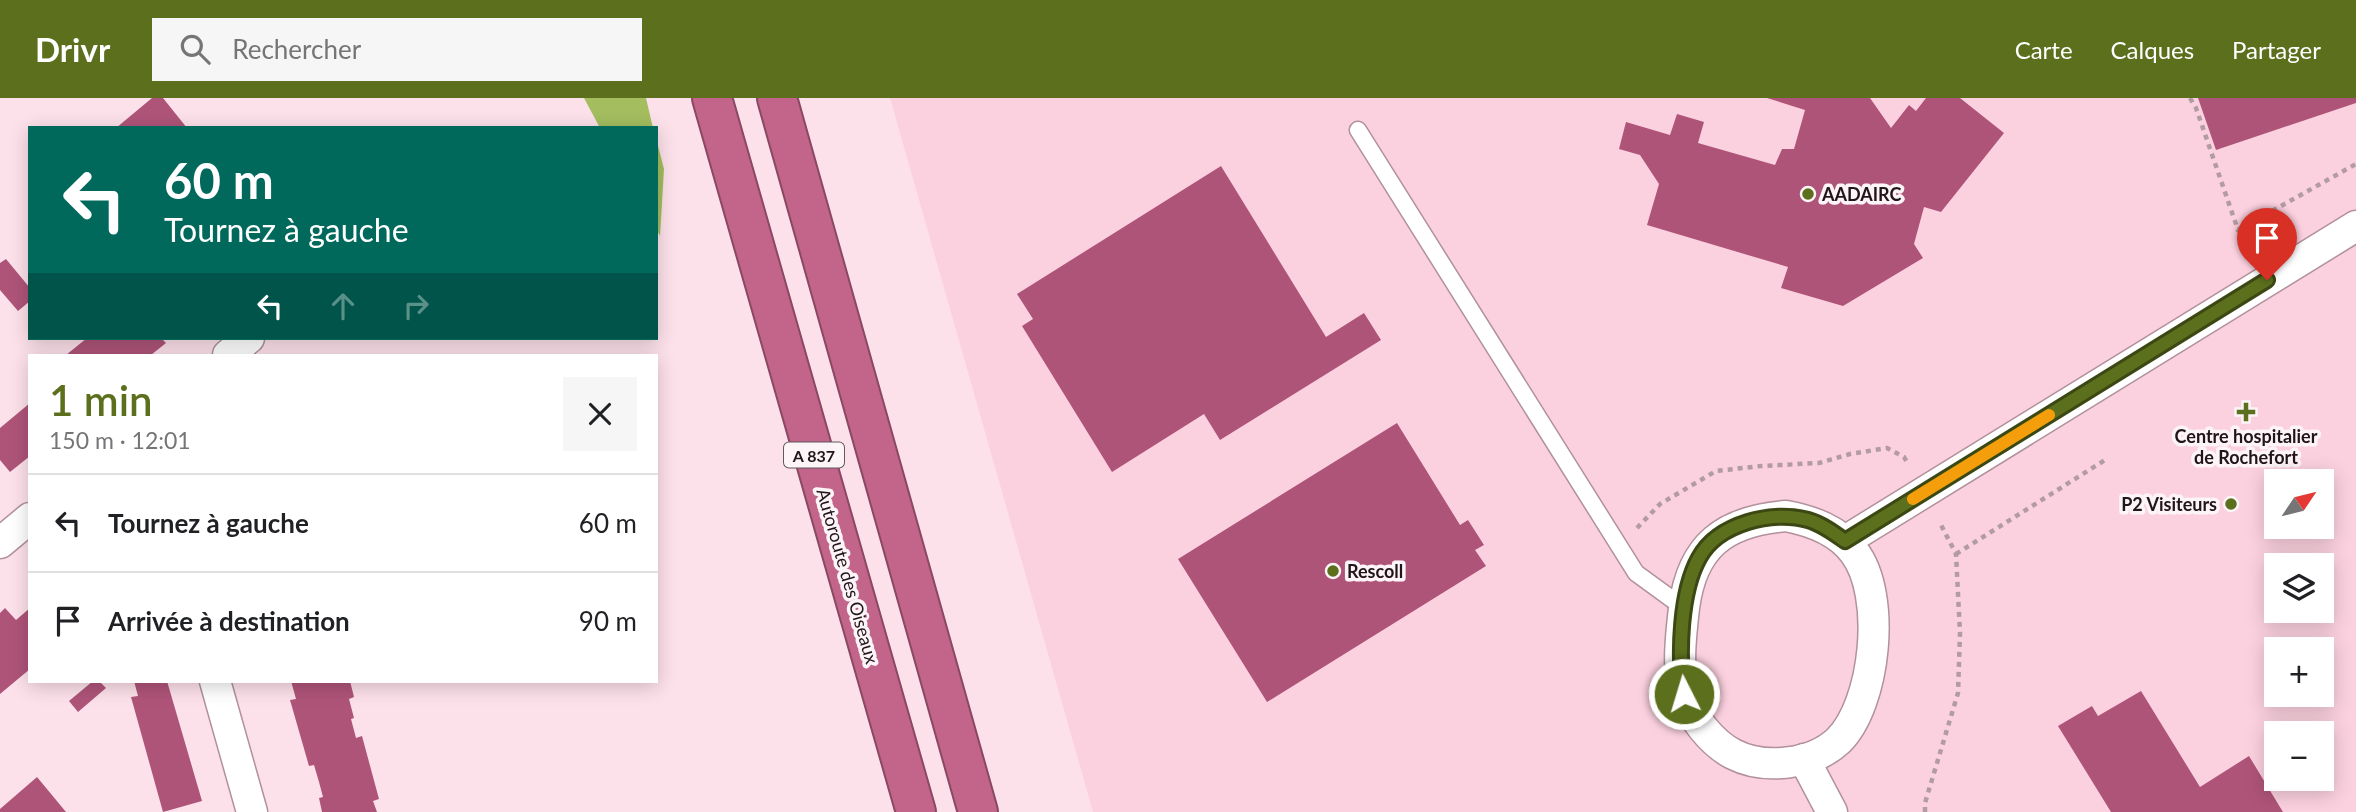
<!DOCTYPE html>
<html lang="fr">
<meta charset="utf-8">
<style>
:root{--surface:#fff;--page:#f6f6f6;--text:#202124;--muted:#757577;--line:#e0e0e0;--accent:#5c6f1d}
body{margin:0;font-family:Lato,sans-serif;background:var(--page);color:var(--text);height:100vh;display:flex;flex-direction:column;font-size:26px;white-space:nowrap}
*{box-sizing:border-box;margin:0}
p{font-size:23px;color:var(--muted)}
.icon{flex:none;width:38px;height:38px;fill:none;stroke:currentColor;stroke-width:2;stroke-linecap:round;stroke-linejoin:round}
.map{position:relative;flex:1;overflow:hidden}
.sheet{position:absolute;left:28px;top:256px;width:630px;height:329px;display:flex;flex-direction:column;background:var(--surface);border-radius:0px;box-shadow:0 4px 18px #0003}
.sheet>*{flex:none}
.hud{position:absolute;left:28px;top:28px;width:630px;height:214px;border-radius:0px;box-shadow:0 4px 18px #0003;background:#00695c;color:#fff;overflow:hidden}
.needle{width:46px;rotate:55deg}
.controls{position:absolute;left:2264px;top:371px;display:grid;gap:14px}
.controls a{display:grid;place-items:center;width:70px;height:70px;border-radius:0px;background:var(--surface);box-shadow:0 4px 18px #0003;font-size:35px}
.pin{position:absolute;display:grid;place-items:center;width:60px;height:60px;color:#fff;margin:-72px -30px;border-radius:50% 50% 50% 0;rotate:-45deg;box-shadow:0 0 7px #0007}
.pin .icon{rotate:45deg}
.me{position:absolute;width:77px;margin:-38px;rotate:355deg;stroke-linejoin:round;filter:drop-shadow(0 0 5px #0008)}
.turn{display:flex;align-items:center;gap:24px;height:147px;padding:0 21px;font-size:32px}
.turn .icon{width:91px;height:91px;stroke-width:2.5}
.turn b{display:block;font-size:49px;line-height:60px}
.lanes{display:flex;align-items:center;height:66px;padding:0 21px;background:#0003;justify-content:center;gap:35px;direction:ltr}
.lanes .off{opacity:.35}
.round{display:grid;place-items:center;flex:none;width:74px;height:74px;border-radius:0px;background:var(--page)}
.summary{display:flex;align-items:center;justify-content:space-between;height:119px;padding:0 21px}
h1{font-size:42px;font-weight:600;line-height:52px;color:var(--accent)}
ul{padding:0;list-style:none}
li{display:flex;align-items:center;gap:21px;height:98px;padding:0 21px;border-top:2px solid var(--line)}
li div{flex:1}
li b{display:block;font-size:26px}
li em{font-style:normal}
header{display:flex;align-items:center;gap:42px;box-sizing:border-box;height:98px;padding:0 35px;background:var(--accent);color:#fff}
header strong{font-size:33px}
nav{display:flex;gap:38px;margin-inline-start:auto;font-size:24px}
.search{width:490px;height:63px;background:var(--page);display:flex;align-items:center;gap:18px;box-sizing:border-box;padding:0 24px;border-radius:0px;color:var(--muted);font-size:26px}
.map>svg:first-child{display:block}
.built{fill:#fcd1df;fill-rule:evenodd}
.forest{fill:#a3bd5f}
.building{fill:#af5479}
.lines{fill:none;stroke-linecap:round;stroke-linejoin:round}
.service-casing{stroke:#b1919b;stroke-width:19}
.minor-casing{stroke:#b1919b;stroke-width:33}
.motorway-casing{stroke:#8a4862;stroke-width:42}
.path{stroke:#b29ba2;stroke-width:4.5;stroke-dasharray:5 5;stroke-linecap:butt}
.service{stroke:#fff;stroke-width:16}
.minor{stroke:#fff;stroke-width:30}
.motorway{stroke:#c3648a;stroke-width:38}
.route-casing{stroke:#3c4813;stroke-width:18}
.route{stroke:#5c6f1d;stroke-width:12}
.slow{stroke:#f59e0b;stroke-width:12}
.poi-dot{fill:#5c6f1d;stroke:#fcf4f7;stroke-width:2.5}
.labels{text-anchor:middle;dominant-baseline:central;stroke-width:7;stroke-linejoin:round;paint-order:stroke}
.shield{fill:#fcf4f7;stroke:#63585c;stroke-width:2}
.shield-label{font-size:16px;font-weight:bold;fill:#211519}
.poi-label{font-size:18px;font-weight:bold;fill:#211519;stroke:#fcf4f7;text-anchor:start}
.street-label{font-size:18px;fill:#211519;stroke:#fcf4f7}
</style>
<header>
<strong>Drivr</strong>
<div class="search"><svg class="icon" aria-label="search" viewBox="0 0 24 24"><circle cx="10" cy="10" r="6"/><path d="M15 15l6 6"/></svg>Rechercher</div>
<nav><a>Carte</a><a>Calques</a><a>Partager</a></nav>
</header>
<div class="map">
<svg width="2356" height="714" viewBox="0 0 2356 714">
<rect width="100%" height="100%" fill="#fde1ea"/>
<!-- built -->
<path class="built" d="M890,0h1466v714h-1263zM2277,383h45v46h-45zM2277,467h45v46h-45zM2277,551h45v46h-45zM2277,635h45v46h-45z"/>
<!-- forest -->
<g class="forest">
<polygon points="584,0 646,0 653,30 600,30"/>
<polygon points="656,40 664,71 660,138 656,130"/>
</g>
<!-- building -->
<g class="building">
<polygon points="152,0 163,0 187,30 116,30"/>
<polygon points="1767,0 1870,0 1891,30 1909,7 1916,13 1926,0 1960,0 2004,35 1941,114 1924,109 1914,146 1923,160 1843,208 1781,190 1788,169 1647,127 1659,86 1640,57 1619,51 1626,24 1670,37 1677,16 1704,24 1698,45 1775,67 1782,51 1794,51 1805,12"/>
<polygon points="2198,0 2356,0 2356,5 2216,52"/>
<polygon points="1221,68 1326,239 1364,215 1381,242 1220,342 1204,316 1112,374 1022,228 1033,221 1017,196"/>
<polygon points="6,161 30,190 30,203 18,213 0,192 0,165"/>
<polygon points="87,240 161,240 166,245 151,257 66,257"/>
<polygon points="30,305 30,358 10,374 0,362 0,330"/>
<polygon points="1397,325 1460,427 1468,422 1484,447 1475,452 1486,468 1267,604 1178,461"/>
<polygon points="5,510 16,522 30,510 30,571 0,596 0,515"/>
<polygon points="93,583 99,583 106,590 78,614 69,603"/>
<polygon points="134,583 167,583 202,703 163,714 131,599 138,598"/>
<polygon points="291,583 350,583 354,599 349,601 354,620 351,621 356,640 362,638 379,701 373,703 377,714 322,714 319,700 323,699 319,684 314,667 309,668 290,602 296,601"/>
<polygon points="2141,593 2200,689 2249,658 2283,714 2111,714 2058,628 2092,608 2098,618"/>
<polygon points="37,679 66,714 0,714 0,711"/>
</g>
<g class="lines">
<defs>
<polyline id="service" points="1358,32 1636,475 1684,510"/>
<g id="minor">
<polyline points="228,257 249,240"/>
<path d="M1786,418c26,5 52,14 68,36 33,42 22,152 -16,189 -26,24 -74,29 -105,13 -21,-11 -43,-38 -49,-61 -7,-25 -3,-59 0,-85 8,-63 41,-87 102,-92z"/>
<polyline points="1845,443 2356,128"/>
<polyline points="0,445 30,420"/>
<polyline points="215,583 252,714"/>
<polyline points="1804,661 1832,714"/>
</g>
<g id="motorway">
<polyline points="712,0 916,714"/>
<polyline points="777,0 978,714"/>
</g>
</defs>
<!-- service casing -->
<use href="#service" class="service-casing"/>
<!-- minor casing -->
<use href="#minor" class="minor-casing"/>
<!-- motorway casing -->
<use href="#motorway" class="motorway-casing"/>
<!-- path -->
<g class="path">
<polyline points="2190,0 2196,10 2238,132 2356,66"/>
<polyline points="1637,430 1660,406 1716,373 1761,368 1819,365 1850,356 1887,350 1904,359 1908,366"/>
<polyline points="1956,456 2105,362"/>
<polyline points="1925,714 1925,705 1958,595 1960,535 1956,456 1939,423"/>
</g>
<!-- service -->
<use href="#service" class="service"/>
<!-- minor -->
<use href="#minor" class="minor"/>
<!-- motorway -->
<use href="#motorway" class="motorway"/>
</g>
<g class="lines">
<defs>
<path id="route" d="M1684,596c-6,-38 -4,-102 15,-136 19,-35 74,-48 109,-38 14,4 26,13 37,21l422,-261"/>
</defs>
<!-- route casing -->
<use href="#route" class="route-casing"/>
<!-- route -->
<use href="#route" class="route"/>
<!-- slow -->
<polyline class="slow" points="1913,401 2049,317"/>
</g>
<!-- markers -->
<g class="poi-dot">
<circle cx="1808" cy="96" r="7"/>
<path d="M2242.5 303.5h7v7h7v7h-7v7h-7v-7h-7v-7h7z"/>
<circle cx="2231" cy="406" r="7"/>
<circle cx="1333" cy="473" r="7"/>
</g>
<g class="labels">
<!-- shield labels -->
<rect class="shield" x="784" y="344.5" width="60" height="25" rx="5"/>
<g class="shield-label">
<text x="814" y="357">A 837</text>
</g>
<!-- poi labels -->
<g class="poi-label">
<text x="1822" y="96">AADAIRC</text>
<text x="2246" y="338" text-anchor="middle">Centre hospitalier<tspan x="2246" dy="21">de Rochefort</tspan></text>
<text x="2217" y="406" text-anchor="end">P2 Visiteurs</text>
<text x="1347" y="473">Rescoll</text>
</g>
<!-- street labels -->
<g class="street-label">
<text transform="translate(848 478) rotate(74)">Autoroute des Oiseaux</text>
</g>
</g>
</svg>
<div class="controls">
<a><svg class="needle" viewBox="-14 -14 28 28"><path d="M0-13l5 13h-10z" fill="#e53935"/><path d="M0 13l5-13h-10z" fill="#757577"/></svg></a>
<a><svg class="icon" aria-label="layers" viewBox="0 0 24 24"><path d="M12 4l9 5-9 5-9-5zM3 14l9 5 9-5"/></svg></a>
<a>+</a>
<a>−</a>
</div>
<div class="pin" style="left:2267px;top:182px;background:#d93025"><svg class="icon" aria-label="arrive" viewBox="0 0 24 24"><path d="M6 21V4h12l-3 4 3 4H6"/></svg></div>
<svg class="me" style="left:1684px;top:596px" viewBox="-20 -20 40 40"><circle r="17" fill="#5c6f1d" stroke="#fff" stroke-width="3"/><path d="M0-11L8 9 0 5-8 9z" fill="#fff"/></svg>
<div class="hud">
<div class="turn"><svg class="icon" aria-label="left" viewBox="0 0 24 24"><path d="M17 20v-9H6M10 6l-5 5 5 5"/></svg><div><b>60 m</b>Tournez à gauche</div></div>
<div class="lanes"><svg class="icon" aria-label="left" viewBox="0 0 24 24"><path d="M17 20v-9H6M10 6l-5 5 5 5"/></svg><svg class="icon off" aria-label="ahead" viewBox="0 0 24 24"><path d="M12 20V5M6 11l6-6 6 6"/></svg><svg class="icon off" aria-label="right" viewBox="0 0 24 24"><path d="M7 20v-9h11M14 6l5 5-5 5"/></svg></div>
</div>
<section class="sheet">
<div class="summary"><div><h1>1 min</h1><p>150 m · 12:01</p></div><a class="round"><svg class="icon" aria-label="close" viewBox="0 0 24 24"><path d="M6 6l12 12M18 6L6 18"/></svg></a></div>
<ul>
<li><svg class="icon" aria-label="left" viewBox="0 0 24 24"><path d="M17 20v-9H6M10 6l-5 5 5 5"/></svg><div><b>Tournez à gauche</b></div><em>60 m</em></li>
<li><svg class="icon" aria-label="arrive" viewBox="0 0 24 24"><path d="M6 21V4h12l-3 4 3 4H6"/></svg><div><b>Arrivée à destination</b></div><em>90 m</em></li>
</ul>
</section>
</div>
